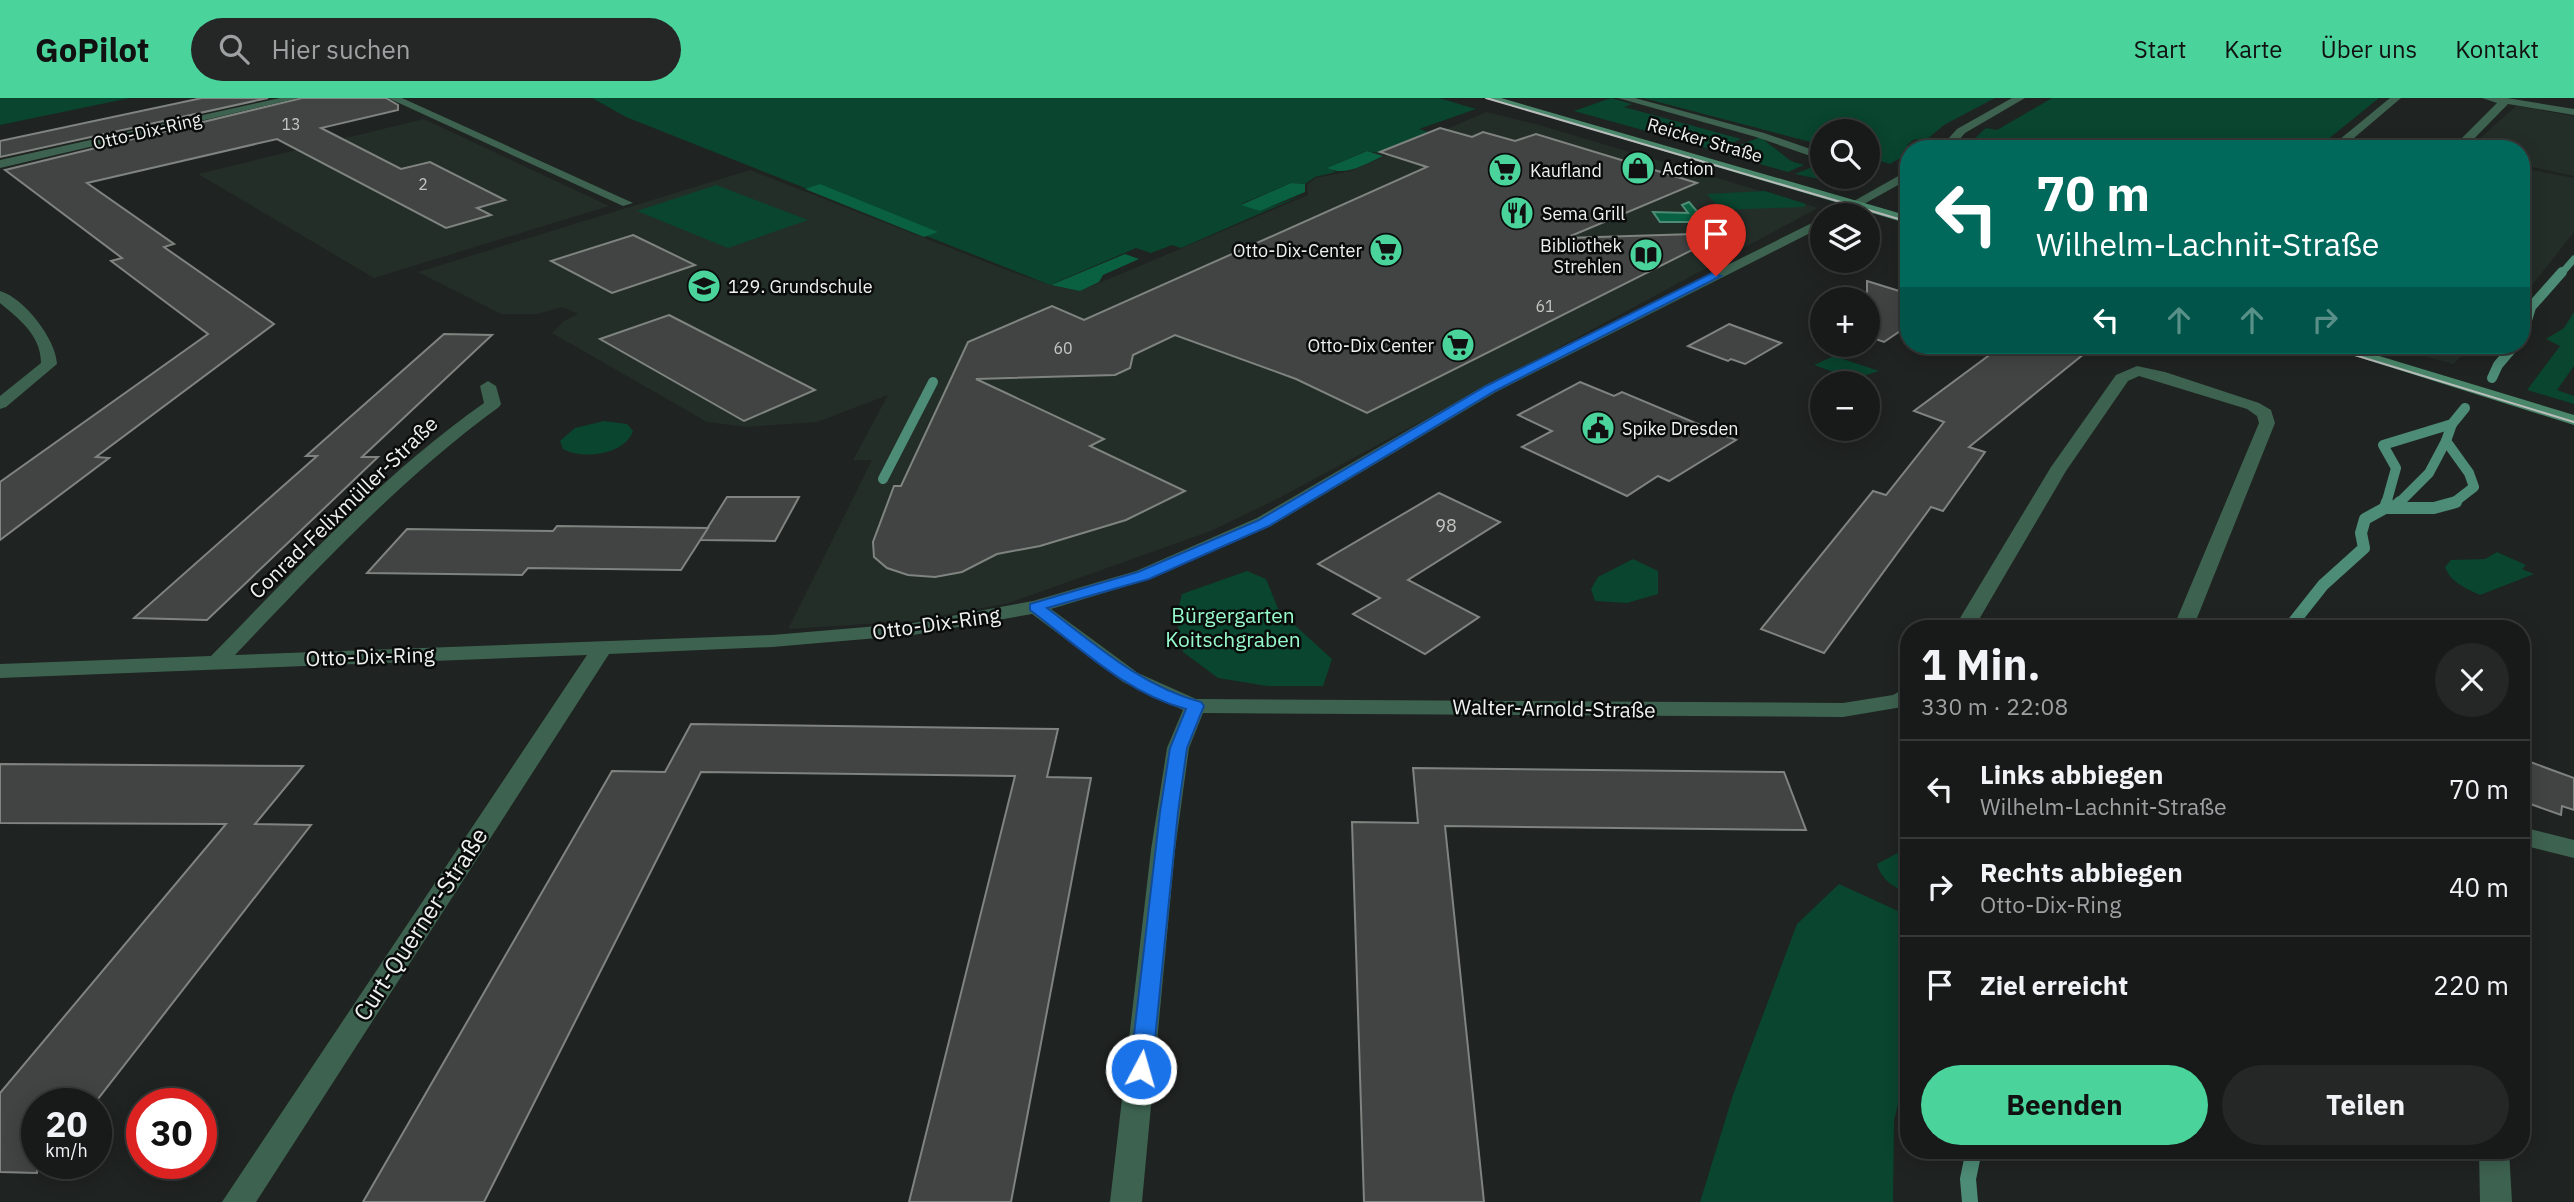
<!DOCTYPE html>
<html lang="de">
<meta charset="utf-8">
<style>
:root{--surface:#171a19;--page:#242726;--text:#f1f3f6;--muted:#9ea1a2;--line:#363838;--accent:#4ad49c}
body{margin:0;font-family:"IBM Plex Sans",sans-serif;background:var(--page);color:var(--text);height:100vh;display:flex;flex-direction:column;font-size:26px;white-space:nowrap}
*{box-sizing:border-box;margin:0}
p{font-size:23px;color:var(--muted)}
.icon{flex:none;width:38px;height:38px;fill:none;stroke:currentColor;stroke-width:2;stroke-linecap:round;stroke-linejoin:round}
.map{position:relative;flex:1;overflow:hidden}
.panel{position:absolute;left:1900px;top:522px;width:630px;height:539px;display:flex;flex-direction:column;background:var(--surface);border-radius:28px;box-shadow:0 4px 18px #0003,0 0 0 2px var(--line)}
.panel>*{flex:none}
.top-card{position:absolute;left:1900px;top:42px;width:630px;height:214px;border-radius:28px;box-shadow:0 4px 18px #0003,0 0 0 2px var(--line);background:#00695c;color:#fff;overflow:hidden}
.buttons{position:absolute;left:1810px;top:21px;display:grid;gap:14px}
.buttons a{display:grid;place-items:center;width:70px;height:70px;border-radius:50%;background:var(--surface);box-shadow:0 4px 18px #0003,0 0 0 2px var(--line);font-size:35px}
.speed{position:absolute;left:21px;top:990px;display:flex;gap:14px;font-size:35px;font-weight:700;text-align:center}
.speed>*{display:grid;place-content:center;width:91px;height:91px;border-radius:50%;background:var(--surface);box-shadow:0 4px 18px #0003,0 0 0 2px var(--line);line-height:1}
.speed small{font-size:18px;font-weight:400}
.speed .limit{border:10px solid #d22;background:#fff;color:#111}
.pin{position:absolute;display:grid;place-items:center;width:60px;height:60px;color:#fff;margin:-72px -30px;border-radius:50% 50% 50% 0;rotate:-45deg;box-shadow:0 0 7px #0007}
.pin .icon{rotate:45deg}
.me{position:absolute;width:77px;margin:-38px;rotate:6deg;stroke-linejoin:round;filter:drop-shadow(0 0 5px #0008)}
.turn{display:flex;align-items:center;gap:24px;height:147px;padding:0 21px;font-size:32px}
.turn .icon{width:91px;height:91px;stroke-width:2.5}
.turn b{display:block;font-size:49px;line-height:60px}
.lanes{display:flex;align-items:center;height:66px;padding:0 21px;background:#0003;justify-content:center;gap:35px;direction:ltr}
.lanes .off{opacity:.35}
.round{display:grid;place-items:center;flex:none;width:74px;height:74px;border-radius:37px;background:var(--page)}
.summary{display:flex;align-items:center;justify-content:space-between;height:119px;padding:0 21px}
h1{font-size:42px;font-weight:700;line-height:52px}
.cta{display:flex;gap:14px;margin-top:auto;padding:14px 21px}
.cta a{flex:1;height:80px;border-radius:42px;background:var(--accent);color:#111;font-size:28px;font-weight:700;line-height:80px;text-align:center}
.cta a+a{background:var(--page);color:var(--text)}
ul{padding:0;list-style:none}
li{display:flex;align-items:center;gap:21px;height:98px;padding:0 21px;border-top:2px solid var(--line)}
li div{flex:1}
li b{display:block;font-size:26px}
li em{font-style:normal}
header{display:flex;align-items:center;gap:42px;box-sizing:border-box;height:98px;padding:0 35px;background:var(--accent);color:#111}
header strong{font-size:33px}
nav{display:flex;gap:38px;margin-inline-start:auto;font-size:24px}
.search{width:490px;height:63px;background:var(--page);display:flex;align-items:center;gap:18px;box-sizing:border-box;padding:0 24px;border-radius:38px;color:var(--muted);font-size:26px}
.map>svg:first-child{display:block}
.built{fill:#242e29}
.green{fill:#09452f}
.forest{fill:#096142}
.water{fill:#086142;stroke:#4d8c76;stroke-width:2}
.lines{fill:none;stroke-linecap:round;stroke-linejoin:round}
.stream-far3{stroke:#4d8c76;stroke-width:7}
.stream-far2{stroke:#4d8c76;stroke-width:10}
.stream-far1{stroke:#4d8c76;stroke-width:12}
.stream{stroke:#4d8c76;stroke-width:16}
.building{fill:#414442;stroke:#7f8481;stroke-width:2}
.street{fill:#3d6250;fill-rule:evenodd}
.secondary{fill:#4a876a;fill-rule:evenodd}
.tram{stroke:#babdbc;stroke-width:2}
.route{fill:#1a73e8;stroke:#114b97;stroke-width:2}
.labels{text-anchor:middle;dominant-baseline:central;stroke-width:5;stroke-linejoin:round;paint-order:stroke}
.far-number-label{font-size:16px;fill:#c4c6c4}
.far-street-label{font-size:18px;fill:#eff1f0;stroke:#0a0c0b}
.far-poi-label{font-size:18px;fill:#eff1f0;stroke:#0a0c0b;text-anchor:start}
.number-label{font-size:18px;fill:#c4c6c4}
.street-label{font-size:21px;fill:#eff1f0;stroke:#0a0c0b}
.park-label{font-size:21px;fill:#96facb;stroke:#0a0c0b}
.near-street-label{font-size:24px;fill:#eff1f0;stroke:#0a0c0b}
</style>
<header>
<strong>GoPilot</strong>
<div class="search"><svg class="icon" aria-label="search" viewBox="0 0 24 24"><circle cx="10" cy="10" r="6"/><path d="M15 15l6 6"/></svg>Hier suchen</div>
<nav><a>Start</a><a>Karte</a><a>Über uns</a><a>Kontakt</a></nav>
</header>
<div class="map">
<svg width="2574" height="1104" viewBox="0 0 2574 1104">
<rect width="100%" height="100%" fill="#1f2321"/>
<!-- built -->
<g class="built">
<polygon points="2516,8 2574,18 2574,78 2522,67 2522,51 2468,51"/>
<polygon points="1486,14 1539,27 1818,110 1279,400 1211,433 1009,505 912,523 788,531 872,362 853,362 888,297 817,324 746,329 707,324 552,235 564,223 578,216 562,209 538,216 501,216 418,174 750,72 1004,171 1050,187 1080,193 1308,97 1307,87 1316,80 1351,73"/>
<polygon points="424,21 609,108 374,180 198,76"/>
<polygon points="2522,70 2574,80 2574,134 2522,200"/>
<polygon points="2383,247 2473,247 2453,266"/>
</g>
<!-- green -->
<g class="green">
<polygon points="0,0 130,0 0,27"/>
<polygon points="592,0 1439,0 1476,11 1419,31 1432,35 1393,54 1380,53 1387,56 1366,53 1327,70 1336,74 1315,79 1305,86 1291,85 1241,106 1260,113 1305,96 1181,150 1172,147 1151,155 1136,150 1050,187 626,19"/>
<polygon points="1611,0 1632,6 1624,9 1741,41 1714,53 1668,37 1664,38 1574,13"/>
<polygon points="1643,0 1995,0 1944,27 1925,43 1915,41 1907,47 1916,50 1909,51 1909,55 1890,66 1867,59 1867,33 1822,33 1822,47"/>
<polygon points="2052,0 2379,0 2316,51 1969,51 1974,41 1986,30 1997,32"/>
<polygon points="1760,39 1791,63 1804,67 1788,74 1721,55"/>
<polygon points="1812,69 1822,71 1822,79 1865,79 1837,85 1795,76"/>
<polygon points="716,87 808,122 728,150 637,113"/>
<polygon points="1765,93 1806,106 1804,109 1721,112 1707,96"/>
<polygon points="2574,214 2574,268 2557,292 2574,298 2574,306 2527,292 2560,248 2546,241 2564,230"/>
<polygon points="1834,258 1879,273 1853,281 1814,267"/>
<path d="M604,323l23,3 6,7c-8,24 -51,29 -70,18l-3,-8 15,-13z"/>
<path d="M2497,454l29,13 -4,4 12,5 -54,21c-14,-7 -29,-12 -35,-28l6,-7 34,-1z"/>
<polygon points="1633,461 1658,473 1658,496 1627,505 1595,503 1591,491 1598,479"/>
<polygon points="1247,473 1266,481 1279,513 1332,561 1323,588 1267,588 1218,580 1183,554 1176,520 1182,496"/>
<path d="M1909,749v45c-15,-3 -28,-13 -32,-28z"/>
<polygon points="1839,786 1909,818 1909,964 1894,1022 1893,1104 1700,1104 1733,997 1797,826"/>
</g>
<!-- forest -->
<g class="forest">
<path d="M1367,53l16,5c-18,8 -37,21 -56,12z"/>
<polygon points="1291,85 1305,86 1305,94 1260,113 1241,107"/>
<polygon points="820,86 938,134 924,139 805,91"/>
<polygon points="1125,156 1139,161 1103,177 1099,184 1080,193 1051,187"/>
</g>
<!-- water -->
<polygon class="water" points="1689,104 1706,124 1660,124 1653,114 1688,115 1682,107"/>
<g class="lines">
<!-- stream-far3 -->
<polyline class="stream-far3" points="2561,176 2574,161"/>
<!-- stream-far2 -->
<g class="stream-far2">
<polyline points="2522,239 2531,209 2562,174"/>
<polyline points="2492,280 2498,267 2515,247"/>
<polyline points="2452,326 2446,343 2469,375 2474,389 2452,406"/>
<polyline points="883,381 933,284"/>
<polyline points="2386,406 2396,370 2383,347 2452,326 2465,310"/>
<polyline points="2398,406 2429,375 2446,343"/>
</g>
<!-- stream-far1 -->
<g class="stream-far1">
<polyline points="2385,410 2434,410 2456,404"/>
<polyline points="2394,410 2400,404"/>
<polyline points="2289,530 2323,487 2364,450 2361,435 2365,421 2385,410 2387,404"/>
</g>
<!-- stream -->
<polyline class="stream" points="1970,1104 1968,1081 1974,1052"/>
</g>
<!-- building -->
<g class="building">
<polygon points="202,0 268,0 0,59 0,43"/>
<polygon points="302,0 386,0 398,7 398,12 321,30 401,71 430,64 505,102 477,110 491,117 446,130 277,41 87,85 174,146 164,149 274,226 96,359 109,360 0,442 0,384 208,236 111,163 122,160 5,72"/>
<polygon points="1440,30 1472,39 1483,34 1515,43 1536,36 1697,85 1566,140 1726,135 1367,315 1296,281 1175,237 1133,257 1130,270 1115,277 976,281 1104,341 1090,348 1185,393 1126,422 1040,448 997,456 962,474 935,479 908,477 887,470 874,459 873,444 894,388 901,388 968,244 1052,208 1084,222 1427,69 1380,54"/>
<polygon points="633,137 695,167 612,195 551,163"/>
<polygon points="1867,183 1909,196 1909,227 1884,244 1867,238"/>
<polygon points="669,217 743,255 815,292 744,323 600,241"/>
<polygon points="1729,226 1781,245 1745,266 1731,261 1728,263 1688,248"/>
<polygon points="444,236 492,237 362,359 378,359 207,522 134,520 317,358 306,358"/>
<polygon points="2003,247 2095,247 1969,349 1985,354 1943,413 1931,409 1824,555 1761,531 1873,393 1886,397 1944,324 1914,313"/>
<polygon points="1580,284 1614,298 1622,294 1736,342 1669,383 1658,378 1627,398 1522,349 1552,333 1518,317"/>
<polygon points="1439,395 1500,424 1408,482 1479,519 1425,556 1353,516 1380,500 1318,466"/>
<polygon points="727,399 799,399 775,443 700,442"/>
<polygon points="557,428 708,430 681,472 528,470 522,477 367,475 407,431 553,433"/>
<polygon points="691,626 1058,631 1047,679 1091,680 1011,1104 909,1104 1015,678 701,674 484,1104 363,1104 612,673 665,674"/>
<polygon points="2522,661 2574,680 2574,712 2562,708 2561,717 2522,703"/>
<polygon points="0,666 303,668 255,726 311,727 94,1006 37,1006 37,1075 0,1074 0,995 226,726 0,725"/>
<polygon points="1413,670 1784,674 1806,732 1445,728 1484,1104 1364,1104 1352,724 1418,725"/>
</g>
<g class="lines">
<!-- street -->
<g class="street">
<polygon points="280,0 299,0 0,70 0,62"/>
<polygon points="388,0 402,0 633,105 623,108"/>
<polygon points="1618,0 1635,0 1764,35 1822,55 1822,62 1756,39"/>
<polygon points="2012,0 2025,0 1965,35 1951,51 1939,51 1957,31"/>
<polygon points="2390,0 2401,0 2341,51 2328,51"/>
<polygon points="2482,0 2507,0 2574,11 2574,17 2508,6 2464,51 2451,51 2497,5"/>
<polygon points="1909,72 1909,81 1844,117 1829,117"/>
<path d="M1822,120v9l-326,165 -225,134 -121,53 -99,30 87,64 58,26 647,4 50,-8 16,-9 -1,20 -65,11 -640,-4 -14,35 -14,102 -33,352h-32l41,-352 16,-102 16,-38 -60,-28 -91,-68 -119,21 -141,12 -163,7 -353,548h-34l365,-547 -587,23v-14l211,-8c87,-89 171,-181 273,-253l-4,-17 8,-5 8,5 5,18 -2,3c-99,72 -180,160 -264,248l537,-20 141,-12 120,-22 103,-30 121,-53 227,-132z"/>
<path d="M0,193c24,7 56,48 57,73l-51,43 -6,2v-13l41,-33c0,-28 -22,-44 -41,-60z"/>
<polygon points="2137,268 2165,274 2259,305 2271,312 2275,325 2193,530 2173,530 2259,325 2257,318 2247,311 2139,278 2128,283 2066,373 1974,530 1954,530 2051,369 2116,277"/>
<polygon points="2522,729 2574,742 2574,760 2522,747"/>
<polygon points="2479,1052 2509,1052 2512,1104 2480,1104"/>
</g>
<!-- secondary -->
<g class="secondary">
<polygon points="1485,0 1501,0 1909,118 1909,126"/>
<polygon points="2320,247 2343,247 2574,317 2574,327"/>
</g>
<!-- tram -->
<g class="tram">
<polyline points="1486,0 1909,124"/>
<polyline points="2322,247 2574,324"/>
</g>
</g>
<!-- route -->
<path class="route" d="M1712,175l9,3 -226,115 -226,135 -120,53 -102,29c49,37 94,78 154,94l3,4 -17,42 -9,64 -26,257 -3,7 -8,2 -8,-2 -3,-7 30,-257 10,-64 16,-39c-60,-16 -107,-62 -156,-99v-6l108,-32 121,-52 227,-134z"/>
<!-- icons -->
<defs>
<symbol id="shop-disc" viewBox="-11 -11 22 22"><circle r="9.5" fill="#4ad49c" stroke="#0a0c0b"/><path d="M-5-2.5h2.3a2.7 3.5 0 0 1 5.4 0H5L5.5 6h-11ZM-1.5-2.5h3a1.5 2.3 0 0 0-3 0Z" fill="#111"/></symbol>
<symbol id="supermarket-disc" viewBox="-11 -11 22 22"><circle r="9.5" fill="#4ad49c" stroke="#0a0c0b"/><path d="M-6-5.5h2.5l.6 2H6L4.5 2H-2.5L-4.4-4H-6ZM-1.5 3.2a1.3 1.3 0 1 0 .1 0ZM3 3.2a1.3 1.3 0 1 0 .1 0Z" fill="#111"/></symbol>
<symbol id="restaurant-disc" viewBox="-11 -11 22 22"><circle r="9.5" fill="#4ad49c" stroke="#0a0c0b"/><path d="M-5-6h1v4h1v-4h1v4h1v-4h1v5L-1.5 .5V6h-2V.5L-5-1ZM5-6V6H3V1.5H1.5Q1.5-4 5-6Z" fill="#111"/></symbol>
<symbol id="library-disc" viewBox="-11 -11 22 22"><circle r="9.5" fill="#4ad49c" stroke="#0a0c0b"/><path d="M-6-4Q-3-5.5-.7-3.5V5Q-3 3-6 4ZM6-4Q3-5.5 .7-3.5V5Q3 3 6 4Z" fill="#111"/></symbol>
<symbol id="school-disc" viewBox="-11 -11 22 22"><circle r="9.5" fill="#4ad49c" stroke="#0a0c0b"/><path d="M0-5L7-2L0 1L-7-2ZM-4 1L0 2.5L4 1V4Q0 6-4 4Z" fill="#111"/></symbol>
<symbol id="civic-disc" viewBox="-11 -11 22 22"><circle r="9.5" fill="#4ad49c" stroke="#0a0c0b"/><path d="M-.6-6.5H3V-4.5H.6V-3L4-1V1h2V6H-6V1h2V-1L-.6-3ZM-1.2 2.5V6h2.4V2.5Z" fill="#111"/></symbol>
</defs>
<g fill-rule="evenodd">
<use href="#shop-disc" x="1619" y="51" width="38" height="38"/>
<use href="#supermarket-disc" x="1486" y="53" width="38" height="38"/>
<use href="#restaurant-disc" x="1498" y="96" width="38" height="38"/>
<use href="#supermarket-disc" x="1367" y="133" width="38" height="38"/>
<use href="#library-disc" x="1627" y="138" width="38" height="38"/>
<use href="#school-disc" x="685" y="169" width="38" height="38"/>
<use href="#supermarket-disc" x="1439" y="228" width="38" height="38"/>
<use href="#civic-disc" x="1579" y="311" width="38" height="38"/>
</g>
<g class="labels">
<!-- far-number labels -->
<g class="far-number-label">
<text x="291" y="26">13</text>
<text x="423" y="86">2</text>
<text x="1545" y="208">61</text>
<text x="1063" y="250">60</text>
</g>
<!-- far-street labels -->
<g class="far-street-label">
<text transform="translate(147 33) rotate(-13)">Otto-Dix-Ring</text>
<text transform="translate(1705 42) rotate(16)">Reicker Straße</text>
</g>
<!-- far-poi labels -->
<g class="far-poi-label">
<text x="1662" y="70">Action</text>
<text x="1530" y="72">Kaufland</text>
<text x="1542" y="115">Sema Grill</text>
<text x="1622" y="147" text-anchor="end">Bibliothek<tspan x="1622" dy="21">Strehlen</tspan></text>
<text x="1362" y="152" text-anchor="end">Otto-Dix-Center</text>
<text x="728" y="188">129. Grundschule</text>
<text x="1434" y="247" text-anchor="end">Otto-Dix Center</text>
<text x="1622" y="330">Spike Dresden</text>
</g>
<!-- number labels -->
<g class="number-label">
<text x="1446" y="427">98</text>
</g>
<!-- street labels -->
<g class="street-label">
<text transform="translate(343 409) rotate(-44)">Conrad-Felixmüller-Straße</text>
<text transform="translate(936 525) rotate(-8)">Otto-Dix-Ring</text>
<text transform="translate(370 558) rotate(-2)">Otto-Dix-Ring</text>
<text transform="translate(1554 610) rotate(1)">Walter-Arnold-Straße</text>
</g>
<!-- park labels -->
<g class="park-label">
<text x="1233" y="517">Bürgergarten<tspan x="1233" dy="24">Koitschgraben</tspan></text>
</g>
<!-- near-street labels -->
<g class="near-street-label">
<text transform="translate(420 826) rotate(-57)">Curt-Querner-Straße</text>
</g>
</g>
</svg>
<div class="buttons">
<a><svg class="icon" aria-label="search" viewBox="0 0 24 24"><circle cx="10" cy="10" r="6"/><path d="M15 15l6 6"/></svg></a>
<a><svg class="icon" aria-label="layers" viewBox="0 0 24 24"><path d="M12 4l9 5-9 5-9-5zM3 14l9 5 9-5"/></svg></a>
<a>+</a>
<a>−</a>
</div>
<div class="speed"><div>20<small>km/h</small></div><div class="limit">30</div></div>
<div class="pin" style="left:1716px;top:178px;background:#d93025"><svg class="icon" aria-label="arrive" viewBox="0 0 24 24"><path d="M6 21V4h12l-3 4 3 4H6"/></svg></div>
<svg class="me" style="left:1141px;top:971px" viewBox="-20 -20 40 40"><circle r="17" fill="#1a73e8" stroke="#fff" stroke-width="3"/><path d="M0-11L8 9 0 5-8 9z" fill="#fff"/></svg>
<div class="top-card">
<div class="turn"><svg class="icon" aria-label="left" viewBox="0 0 24 24"><path d="M17 20v-9H6M10 6l-5 5 5 5"/></svg><div><b>70 m</b>Wilhelm-Lachnit-Straße</div></div>
<div class="lanes"><svg class="icon" aria-label="left" viewBox="0 0 24 24"><path d="M17 20v-9H6M10 6l-5 5 5 5"/></svg><svg class="icon off" aria-label="ahead" viewBox="0 0 24 24"><path d="M12 20V5M6 11l6-6 6 6"/></svg><svg class="icon off" aria-label="ahead" viewBox="0 0 24 24"><path d="M12 20V5M6 11l6-6 6 6"/></svg><svg class="icon off" aria-label="right" viewBox="0 0 24 24"><path d="M7 20v-9h11M14 6l5 5-5 5"/></svg></div>
</div>
<section class="panel">
<div class="summary"><div><h1>1 Min.</h1><p>330 m · 22:08</p></div><a class="round"><svg class="icon" aria-label="close" viewBox="0 0 24 24"><path d="M6 6l12 12M18 6L6 18"/></svg></a></div>
<ul>
<li><svg class="icon" aria-label="left" viewBox="0 0 24 24"><path d="M17 20v-9H6M10 6l-5 5 5 5"/></svg><div><b>Links abbiegen</b><p>Wilhelm-Lachnit-Straße</p></div><em>70 m</em></li>
<li><svg class="icon" aria-label="right" viewBox="0 0 24 24"><path d="M7 20v-9h11M14 6l5 5-5 5"/></svg><div><b>Rechts abbiegen</b><p>Otto-Dix-Ring</p></div><em>40 m</em></li>
<li><svg class="icon" aria-label="arrive" viewBox="0 0 24 24"><path d="M6 21V4h12l-3 4 3 4H6"/></svg><div><b>Ziel erreicht</b></div><em>220 m</em></li>
</ul>
<div class="cta"><a>Beenden</a><a>Teilen</a></div>
</section>
</div>
